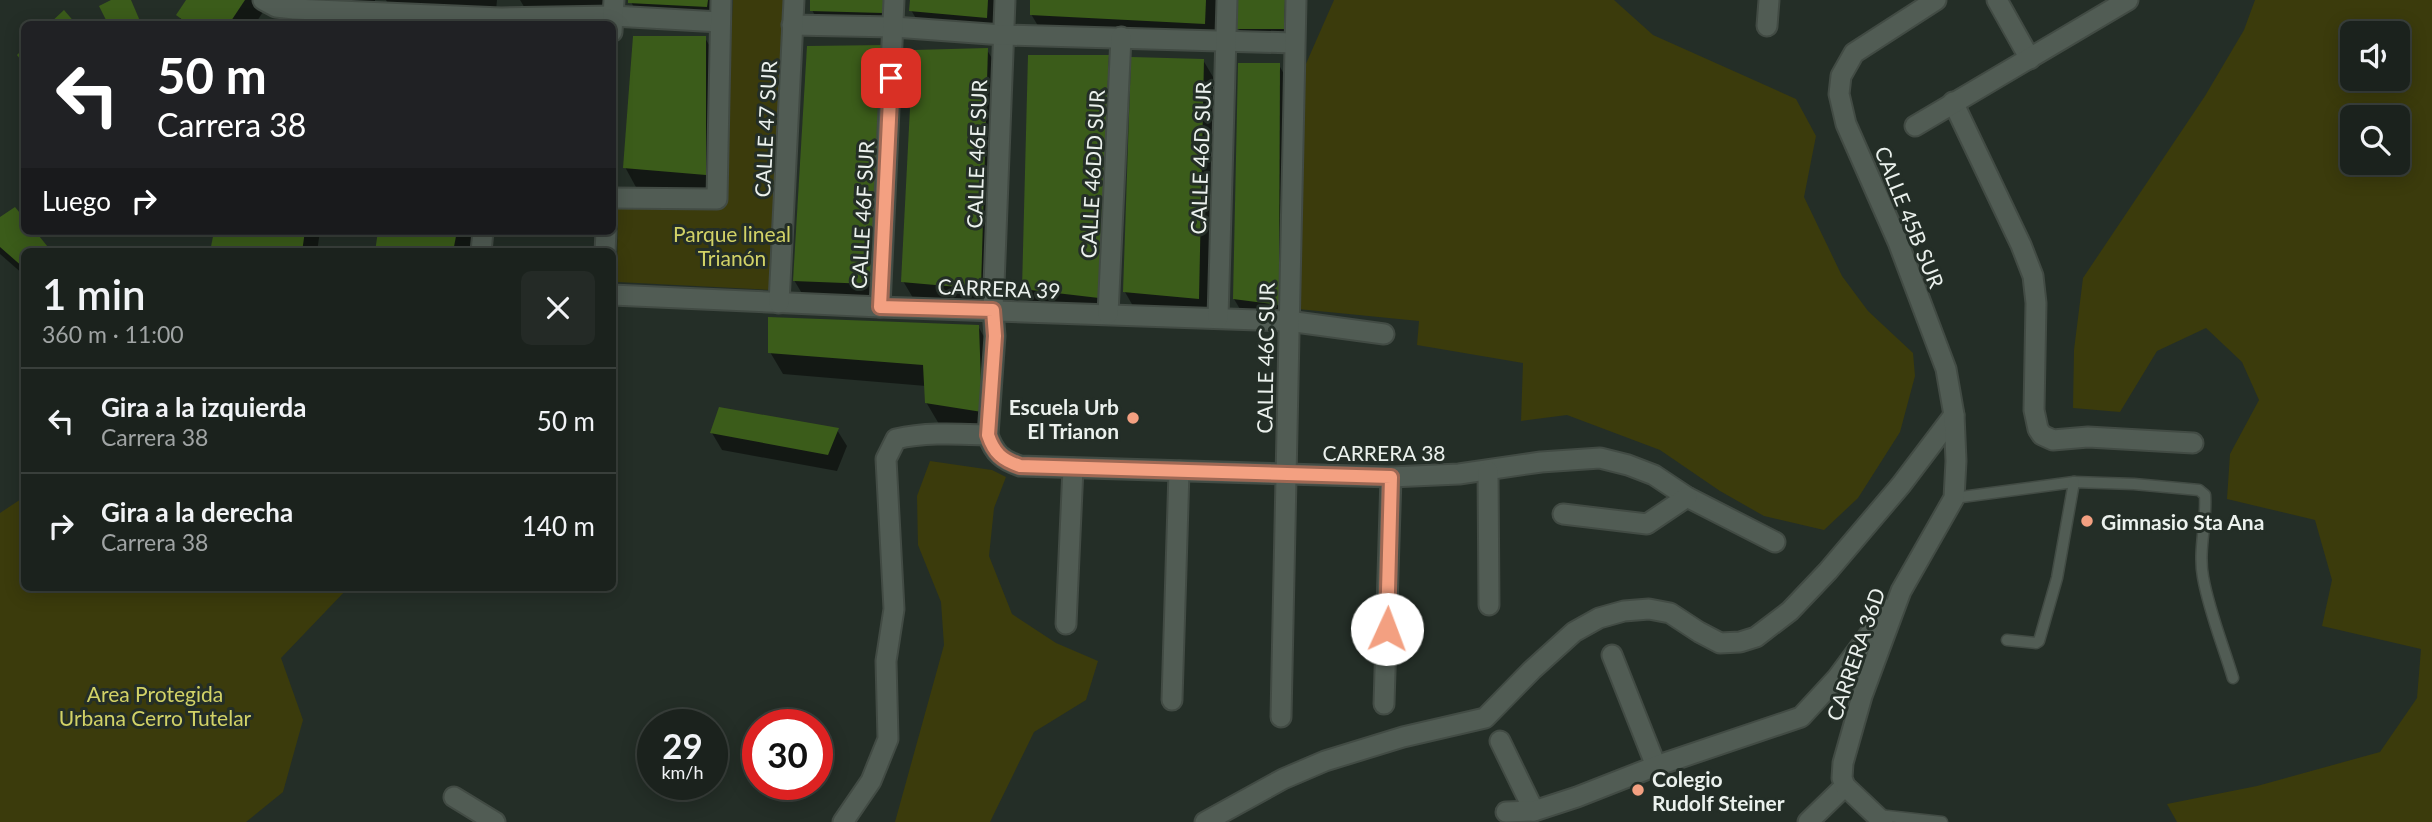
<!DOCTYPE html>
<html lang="es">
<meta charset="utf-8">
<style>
:root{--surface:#1b221d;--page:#242a26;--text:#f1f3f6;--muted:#a0a4a4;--line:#393f3b}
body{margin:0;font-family:Lato,sans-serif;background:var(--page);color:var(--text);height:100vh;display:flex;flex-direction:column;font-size:26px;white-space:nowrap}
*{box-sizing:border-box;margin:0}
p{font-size:23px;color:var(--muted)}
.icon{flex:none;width:38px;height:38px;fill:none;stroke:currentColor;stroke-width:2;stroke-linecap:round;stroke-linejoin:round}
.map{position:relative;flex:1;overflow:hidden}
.drawer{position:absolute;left:21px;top:248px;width:595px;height:343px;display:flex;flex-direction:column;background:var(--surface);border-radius:10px;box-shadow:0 4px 18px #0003,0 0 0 2px var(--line)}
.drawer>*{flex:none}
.guide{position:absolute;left:21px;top:21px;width:595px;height:214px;border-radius:10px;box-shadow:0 4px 18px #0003,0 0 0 2px var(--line);background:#202124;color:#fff;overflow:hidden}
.fabs{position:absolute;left:2340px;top:21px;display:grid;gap:14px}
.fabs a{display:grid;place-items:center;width:70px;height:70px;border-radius:10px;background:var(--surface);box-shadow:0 4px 18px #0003,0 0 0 2px var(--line);font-size:35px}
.speed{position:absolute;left:637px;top:709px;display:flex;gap:14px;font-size:35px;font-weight:700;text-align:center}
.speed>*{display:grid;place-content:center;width:91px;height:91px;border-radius:50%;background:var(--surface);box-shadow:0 4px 18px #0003,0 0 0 2px var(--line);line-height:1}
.speed small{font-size:18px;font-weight:400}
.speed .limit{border:10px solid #d22;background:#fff;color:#111}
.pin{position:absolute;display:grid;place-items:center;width:60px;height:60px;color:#fff;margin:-30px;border-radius:14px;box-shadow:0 4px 10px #0006}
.me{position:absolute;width:77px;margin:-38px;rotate:2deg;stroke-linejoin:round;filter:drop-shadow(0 0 5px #0008)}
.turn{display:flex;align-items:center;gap:24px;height:147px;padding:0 21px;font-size:32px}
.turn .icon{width:91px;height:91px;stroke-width:2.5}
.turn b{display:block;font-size:49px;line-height:60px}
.then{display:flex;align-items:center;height:66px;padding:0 21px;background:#0003;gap:14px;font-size:26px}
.round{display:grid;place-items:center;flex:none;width:74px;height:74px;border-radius:10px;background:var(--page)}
.head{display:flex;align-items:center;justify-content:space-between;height:119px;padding:0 21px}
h1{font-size:42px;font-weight:600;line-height:52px}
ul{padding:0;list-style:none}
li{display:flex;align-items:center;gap:21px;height:105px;padding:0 21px;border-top:2px solid var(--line)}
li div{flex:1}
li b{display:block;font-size:26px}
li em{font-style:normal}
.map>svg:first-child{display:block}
.green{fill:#3b3b0c;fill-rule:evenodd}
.shadow{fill:#0007}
.building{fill:#3b5c1a}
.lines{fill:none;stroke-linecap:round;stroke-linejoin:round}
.service-casing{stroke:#424b44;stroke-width:13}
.minor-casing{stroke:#424b44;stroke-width:23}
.service{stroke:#515c54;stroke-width:10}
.minor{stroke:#515c54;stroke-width:19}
.route-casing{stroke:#9e6854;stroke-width:18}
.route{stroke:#f3a081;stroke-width:12}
.poi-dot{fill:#f3a081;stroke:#242e27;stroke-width:2.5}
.labels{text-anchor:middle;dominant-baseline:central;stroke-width:6;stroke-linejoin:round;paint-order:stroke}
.street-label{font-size:21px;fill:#ebf1ed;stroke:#242e27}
.park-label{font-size:21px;fill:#d2d266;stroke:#242e27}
.poi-label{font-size:21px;font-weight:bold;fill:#ebf1ed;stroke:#242e27;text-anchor:start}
</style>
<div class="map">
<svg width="2432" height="822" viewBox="0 0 2432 822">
<rect width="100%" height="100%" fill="#242e27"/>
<!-- green -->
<g class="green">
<polygon points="733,0 785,0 772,290 617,282 618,203 723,204"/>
<polygon points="1334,0 1614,0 1653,35 1796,99 1816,136 1804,197 1842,276 1868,311 1913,353 1915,376 1900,432 1858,498 1824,530 1764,516 1720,491 1660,450 1567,415 1521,421 1523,363 1417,345 1419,321 1298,309 1305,66"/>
<path d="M2255,0h177v822h-255l-10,-18 90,-18 123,-34 37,-54 4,-49 -99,-23 10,-46 -17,-60 -88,-21 3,-45 29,-54 -17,-38 -36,-34 -49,23 -37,61 -47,-4 1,-58 9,-72 122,-182 39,-66zM2352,33h46v46h-46zM2352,117h46v46h-46z"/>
<polygon points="930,461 992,470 1006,477 994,508 989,556 1012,614 1056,643 1098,661 1086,700 1034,732 990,822 895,822 944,645 941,602 918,545 917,496"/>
<polygon points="24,497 24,588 348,588 281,658 303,720 283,792 246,822 0,822 0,513"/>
</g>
<!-- shadow -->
<g class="shadow">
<polygon points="115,0 130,0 141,24 110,24 102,7"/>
<polygon points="188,0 265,0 265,9 255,24 184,24 178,15"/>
<polygon points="285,0 375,0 374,19"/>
<polygon points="386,0 497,0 495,23 397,19"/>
<polygon points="520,0 611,0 610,24 531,18"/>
<polygon points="630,0 720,0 719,28 643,24"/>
<polygon points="812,0 895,0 894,34 824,32 812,10"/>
<polygon points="911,0 1001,0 999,39 924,32 911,10"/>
<polygon points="1032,0 1218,0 1217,46 1044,36 1031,14"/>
<polygon points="1239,0 1297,0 1296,50 1251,51 1239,29"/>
<polygon points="705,38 718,60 717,196 637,189 625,167"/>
<polygon points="885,47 881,305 807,302 794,280"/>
<polygon points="987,50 1000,72 993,310 916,303 903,281"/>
<polygon points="1108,56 1120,78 1111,319 1036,310 1023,289"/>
<polygon points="1203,60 1216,82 1211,320 1137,313 1125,292"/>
<polygon points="1279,65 1291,87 1290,326 1247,321 1234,299"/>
<polygon points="15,209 24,221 24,231 33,231 49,252 24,252 24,275 0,254 0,219"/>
<polygon points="216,231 320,231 317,252 212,252"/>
<polygon points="379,231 473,231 469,252 376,252"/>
<polygon points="978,326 990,348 993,433 939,424 926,402 926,386 783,374 770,352"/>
<polygon points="837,430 847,446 837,471 722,450 712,433"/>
</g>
<!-- building -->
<g class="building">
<polygon points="111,0 131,0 140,21 133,24 108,24 99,6"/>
<polygon points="186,0 245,0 229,24 188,24 176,15"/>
<polygon points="628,0 708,0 707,7 628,3"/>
<polygon points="810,0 883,0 883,13 810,11"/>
<polygon points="910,0 988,0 987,18 909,11"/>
<polygon points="1030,0 1206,0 1205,24 1030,15"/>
<polygon points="1238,0 1285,0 1284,29 1237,29"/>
<polygon points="64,10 76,24 49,24"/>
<polygon points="633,36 706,36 706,175 623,168"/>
<polygon points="886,45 870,284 793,281 807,46"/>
<polygon points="24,48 24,64 17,55"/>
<polygon points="988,48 981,289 901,282 913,50"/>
<polygon points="1028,55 1109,55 1099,298 1022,289"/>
<polygon points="1131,57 1204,59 1199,299 1123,292"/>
<polygon points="1238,63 1280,63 1279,305 1233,299"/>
<polygon points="15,207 24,218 24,231 35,231 52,252 24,252 24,268 0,247 0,217"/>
<polygon points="214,231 305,231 302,252 210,252"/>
<polygon points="378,231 457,231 453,252 375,252"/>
<polygon points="768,317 979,325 982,412 925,403 923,365 768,353"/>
<polygon points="719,407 839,428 828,455 710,433"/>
</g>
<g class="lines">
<defs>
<g id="service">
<path d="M1954,498l120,-16 60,2 65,6 6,5c2,27 -7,55 -2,82 6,34 20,68 30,101"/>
<polyline points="2007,640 2036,643 2039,641 2057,578 2074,482"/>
<polyline points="1878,815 1942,822"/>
</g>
<g id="minor">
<polyline points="263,0 276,7 294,9 501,18 613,16 720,22"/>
<path d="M1005,0l-12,310 2,26 -7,99c6,18 14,25 32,31l371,11 68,-3 82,-12 59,-4 28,7 26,10 33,22 88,45"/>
<polyline points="1997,0 2030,59"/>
<polyline points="792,25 894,27 1003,35 1294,43"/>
<polyline points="1767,26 1769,0"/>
<polyline points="612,32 614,0"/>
<polyline points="1953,102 2021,245 2033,276 2036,303 2034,410 2038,429 2042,435 2053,440 2088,437 2193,443"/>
<polyline points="1915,126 2128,0"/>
<polyline points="612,198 717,199 721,0"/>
<polyline points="481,252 483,231"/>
<polyline points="605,252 606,231"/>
<polyline points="612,295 880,307 1288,321 1384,334"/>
<polyline points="779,303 794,0"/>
<polyline points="880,307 894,0"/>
<polyline points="1108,314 1121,37"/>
<polyline points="1218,318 1227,0"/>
<polyline points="1488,471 1489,605"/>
<polyline points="1563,514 1647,524 1687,497"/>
<polyline points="1066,624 1073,468"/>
<polyline points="1612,655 1656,766"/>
<polyline points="1172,700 1179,471"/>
<polyline points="1384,704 1391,477"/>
<polyline points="1281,717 1296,0"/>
<polyline points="1500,741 1534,811"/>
<polyline points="454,797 495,822"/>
<polyline points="1506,812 1534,811 1577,797 1656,766 1801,717 1837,678 1888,609"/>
<path d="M843,822l28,-41 17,-42 -2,-78 8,-52 -8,-150 10,-20c30,-7 61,-5 92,-4"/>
<polyline points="1205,822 1283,779 1325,761 1403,737 1485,718 1532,670 1574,632 1599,618 1624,611 1649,609 1670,613 1699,632 1720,643 1740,642 1756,637 1790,611 1828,571 1901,485 1954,415"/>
<polyline points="1808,822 1845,786"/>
<polyline points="1883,822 1845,786 1842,778 1843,763 1862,696 1901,591 1954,498 1956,461 1954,415 1946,369 1898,242 1846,124 1839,94 1841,76 1854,53 1936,0"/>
</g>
</defs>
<!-- service casing -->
<use href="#service" class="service-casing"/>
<!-- minor casing -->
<use href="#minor" class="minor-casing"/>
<!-- service -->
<use href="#service" class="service"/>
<!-- minor -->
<use href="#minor" class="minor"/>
</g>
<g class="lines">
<defs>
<path id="route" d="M891,78l-11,229 113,3 2,26 -7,99c6,18 14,25 32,31l371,11 -4,152"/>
</defs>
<!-- route casing -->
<use href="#route" class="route-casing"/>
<!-- route -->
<use href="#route" class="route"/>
</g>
<!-- markers -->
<g class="poi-dot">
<circle cx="1133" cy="418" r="7"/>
<circle cx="2087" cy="521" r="7"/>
<circle cx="1638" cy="790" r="7"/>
</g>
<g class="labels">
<!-- street labels -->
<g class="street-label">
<text transform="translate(765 129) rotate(-87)">CALLE 47 SUR</text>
<text transform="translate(976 154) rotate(-88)">CALLE 46E SUR</text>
<text transform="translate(1200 158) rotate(-88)">CALLE 46D SUR</text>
<text transform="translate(1092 174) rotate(-87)">CALLE 46DD SUR</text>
<text transform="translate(862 215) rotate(-87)">CALLE 46F SUR</text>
<text transform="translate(1910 217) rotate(68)">CALLE 45B SUR</text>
<text transform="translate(999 288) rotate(2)">CARRERA 39</text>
<text transform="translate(1265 358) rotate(-89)">CALLE 46C SUR</text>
<text x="1384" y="452">CARRERA 38</text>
<text transform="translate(1855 654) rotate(-71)">CARRERA 36D</text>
</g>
<!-- park labels -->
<g class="park-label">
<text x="732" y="233">Parque lineal<tspan x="732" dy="24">Trianón</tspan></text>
<text x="155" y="693">Area Protegida<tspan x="155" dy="24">Urbana Cerro Tutelar</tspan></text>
</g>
<!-- poi labels -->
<g class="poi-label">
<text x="1119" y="406" text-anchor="end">Escuela Urb<tspan x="1119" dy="24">El Trianon</tspan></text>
<text x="2101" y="521">Gimnasio Sta Ana</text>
<text x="1652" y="778">Colegio<tspan x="1652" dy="24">Rudolf Steiner</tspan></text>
</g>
</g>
</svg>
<div class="fabs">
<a><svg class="icon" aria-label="sound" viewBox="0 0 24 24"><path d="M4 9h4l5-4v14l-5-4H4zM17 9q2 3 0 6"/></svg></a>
<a><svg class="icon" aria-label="search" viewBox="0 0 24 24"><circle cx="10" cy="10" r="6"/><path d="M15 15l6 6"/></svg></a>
</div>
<div class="speed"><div>29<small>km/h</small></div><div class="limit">30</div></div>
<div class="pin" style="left:891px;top:78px;background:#d93025"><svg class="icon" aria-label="arrive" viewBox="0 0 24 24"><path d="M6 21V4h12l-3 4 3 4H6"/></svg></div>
<svg class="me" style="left:1387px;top:629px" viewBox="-20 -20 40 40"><circle r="19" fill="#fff"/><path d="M0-13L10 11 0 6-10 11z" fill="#f3a081"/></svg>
<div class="guide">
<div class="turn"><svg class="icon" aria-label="left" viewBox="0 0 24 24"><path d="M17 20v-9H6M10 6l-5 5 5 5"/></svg><div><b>50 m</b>Carrera 38</div></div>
<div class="then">Luego<svg class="icon" aria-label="right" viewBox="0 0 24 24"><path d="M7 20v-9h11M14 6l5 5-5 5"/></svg></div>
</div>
<section class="drawer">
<div class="head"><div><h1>1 min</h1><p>360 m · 11:00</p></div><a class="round"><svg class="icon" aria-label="close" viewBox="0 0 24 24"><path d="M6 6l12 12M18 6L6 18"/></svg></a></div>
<ul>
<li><svg class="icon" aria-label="left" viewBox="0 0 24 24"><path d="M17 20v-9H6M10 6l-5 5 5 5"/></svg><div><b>Gira a la izquierda</b><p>Carrera 38</p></div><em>50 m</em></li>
<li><svg class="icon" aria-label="right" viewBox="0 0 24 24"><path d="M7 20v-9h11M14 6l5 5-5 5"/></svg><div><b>Gira a la derecha</b><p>Carrera 38</p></div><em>140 m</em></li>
</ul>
</section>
</div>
